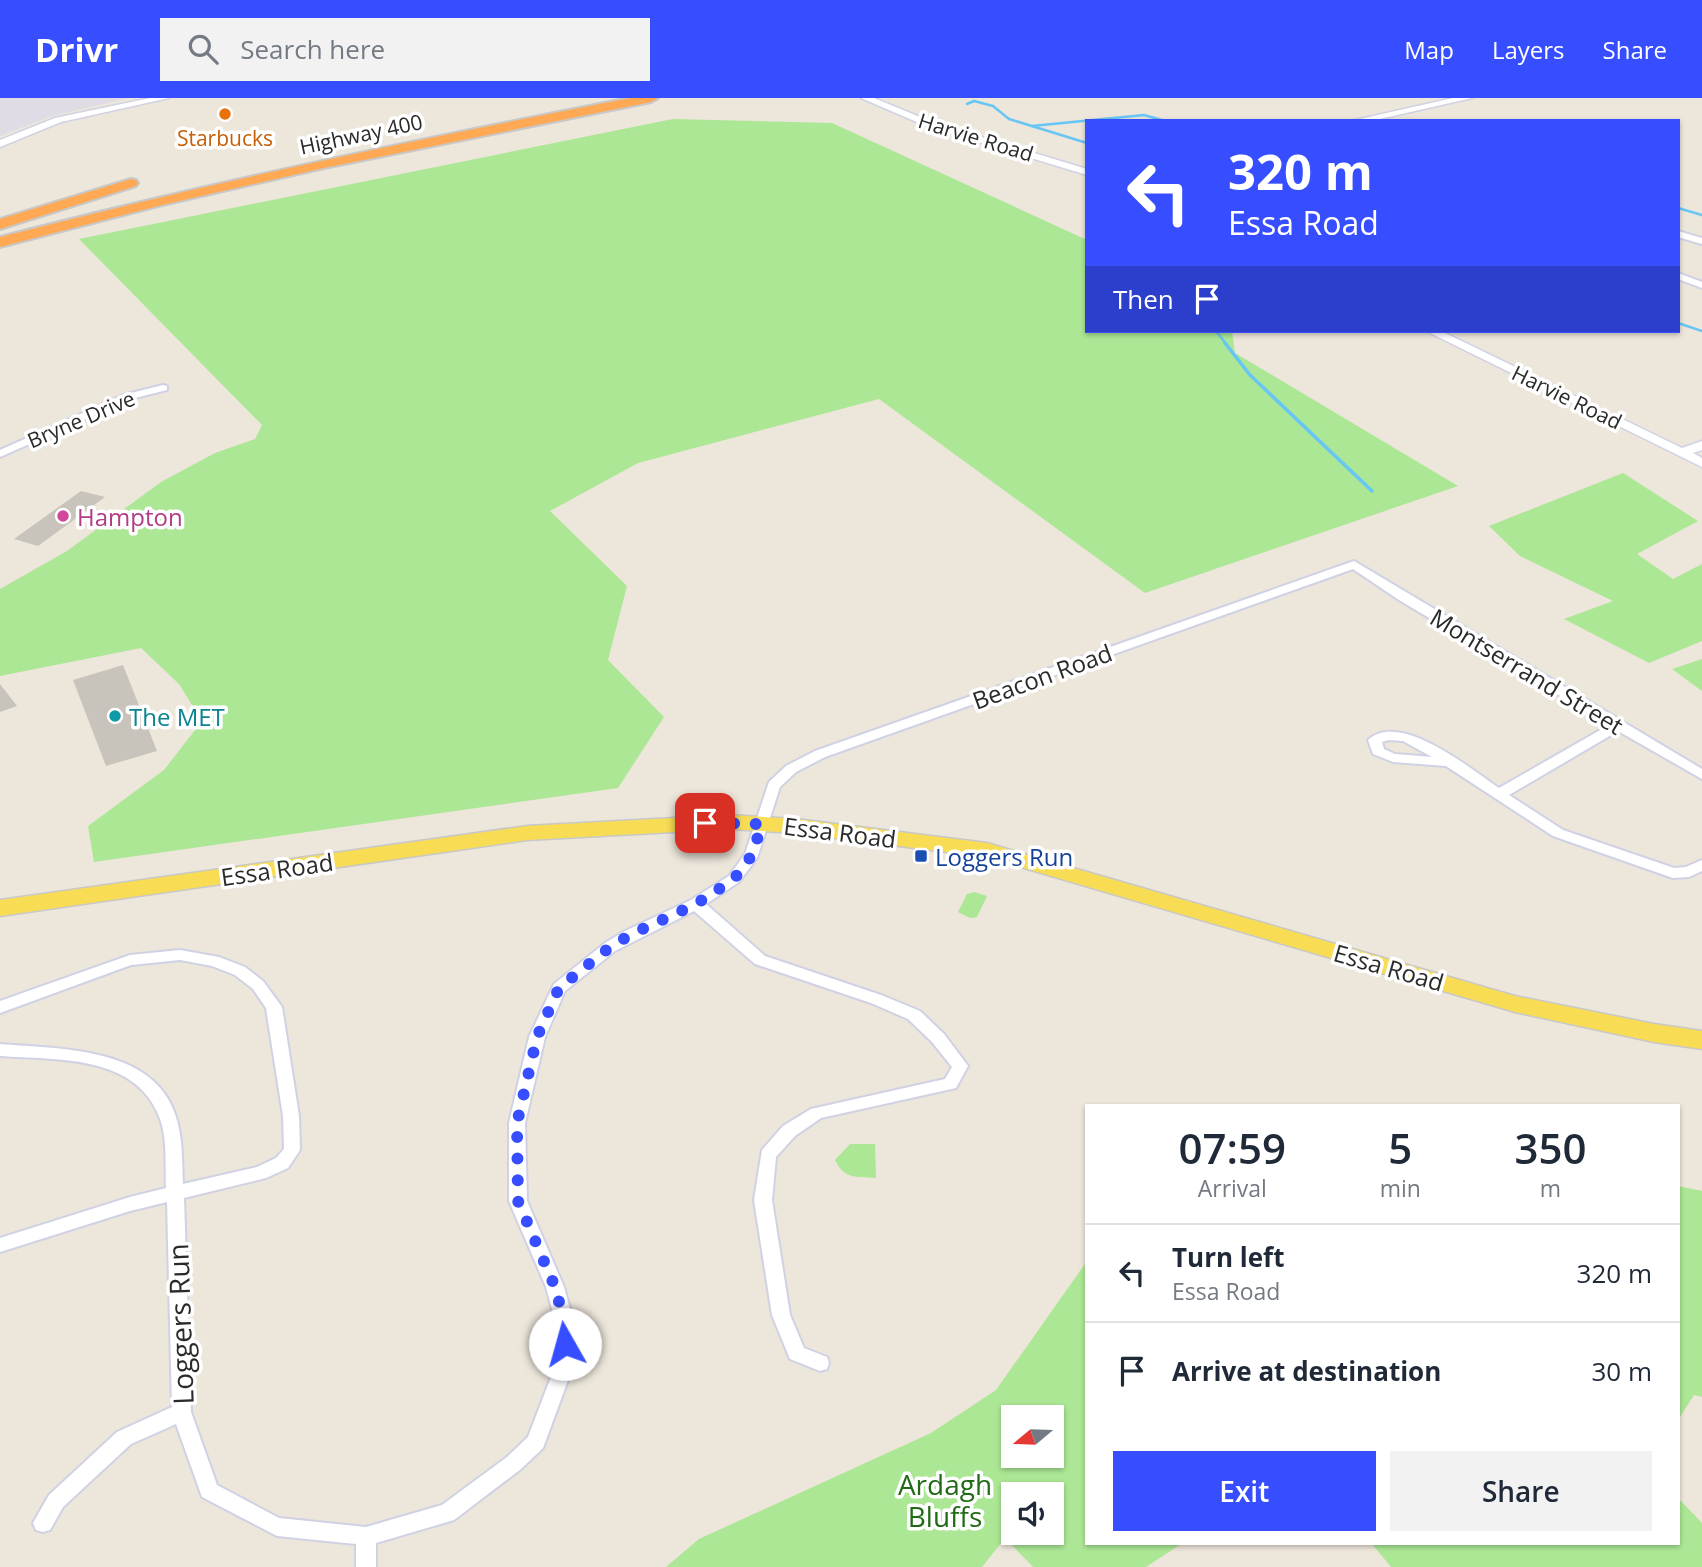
<!DOCTYPE html>
<style>
:root{--surface:#fff;--page:#f2f2f3;--text:#1f2937;--muted:#747a83;--line:#e0e1e3;--accent:#364eff}
body{margin:0;font-family:"Open Sans",sans-serif;background:var(--page);color:var(--text);height:100vh;display:flex;flex-direction:column;font-size:26px;white-space:nowrap}
*{box-sizing:border-box;margin:0}
p{font-size:23px;color:var(--muted)}
.icon{flex:none;width:38px;height:38px;fill:none;stroke:currentColor;stroke-width:2;stroke-linecap:round;stroke-linejoin:round}
.map{position:relative;flex:1;overflow:hidden}
.drawer{position:absolute;left:1085px;top:1006px;width:595px;height:441px;display:flex;flex-direction:column;background:var(--surface);border-radius:0px;box-shadow:0 2px 5px #0004}
.drawer>*{flex:none}
.top-card{position:absolute;left:1085px;top:21px;width:595px;height:214px;border-radius:0px;box-shadow:0 2px 5px #0004;background:#364eff;color:#fff;overflow:hidden}
.needle{width:46px;rotate:251deg}
.controls{position:absolute;left:1001px;top:1307px;display:grid;gap:14px}
.controls a{display:grid;place-items:center;width:63px;height:63px;border-radius:0px;background:var(--surface);box-shadow:0 2px 5px #0004;font-size:35px}
.pin{position:absolute;display:grid;place-items:center;width:60px;height:60px;color:#fff;margin:-30px;border-radius:14px;box-shadow:0 4px 10px #0006}
.me{position:absolute;width:77px;margin:-38px;rotate:353deg;stroke-linejoin:round;filter:drop-shadow(0 0 5px #0008)}
.turn{display:flex;align-items:center;gap:24px;height:147px;padding:0 28px;font-size:32px}
.turn .icon{width:91px;height:91px;stroke-width:2.5}
.turn b{display:block;font-size:49px;line-height:60px}
.then{display:flex;align-items:center;height:66px;padding:0 28px;background:#0003;gap:14px;font-size:26px}
.eta{display:flex;justify-content:space-evenly;align-items:center;height:119px;text-align:center}
.eta b{font-size:42px;font-weight:600;line-height:49px}
.cta{display:flex;gap:14px;margin-top:auto;padding:14px 28px}
.cta a{flex:1;height:80px;border-radius:0px;background:var(--accent);color:#fff;font-size:28px;font-weight:600;line-height:80px;text-align:center}
.cta a+a{background:var(--page);color:var(--text)}
ul{padding:0;list-style:none}
li{display:flex;align-items:center;gap:21px;height:98px;padding:0 28px;border-top:2px solid var(--line)}
li div{flex:1}
li b{display:block;font-size:26px}
li em{font-style:normal}
header{display:flex;align-items:center;gap:42px;box-sizing:border-box;height:98px;padding:0 35px;background:var(--accent);color:#fff}
header strong{font-size:33px}
nav{display:flex;gap:38px;margin-inline-start:auto;font-size:24px}
.search{width:490px;height:63px;background:var(--page);display:flex;align-items:center;gap:18px;box-sizing:border-box;padding:0 24px;border-radius:0px;color:var(--muted);font-size:26px}
.map>svg:first-child{display:block}
.industrial{fill:#dfdce5}
.green{fill:#abe794;fill-rule:evenodd}
.lines{fill:none;stroke-linecap:round;stroke-linejoin:round}
.stream-far1{stroke:#68c6f5;stroke-width:2.5}
.stream{stroke:#68c6f5;stroke-width:3.5}
.building{fill:#c8c3bb}
.minor-casing{stroke:#d0d2e4;stroke-width:4}
.tertiary-casing{stroke:#d0d2e4;stroke-width:3}
.primary-casing{stroke:#c8c8c8;stroke-width:3}
.motorway-casing{stroke:#c8c8c8;stroke-width:4}
.minor{fill:#fff;fill-rule:evenodd}
.tertiary{fill:#fff;fill-rule:evenodd}
.primary{fill:#f8dd54;fill-rule:evenodd}
.motorway{fill:#ffa954;fill-rule:evenodd}
.route{stroke:#364eff;stroke-width:12;stroke-dasharray:0 21.6}
.food-dot{fill:#e8710a;stroke:#fff;stroke-width:2.5}
.hotel-dot{fill:#d1479c;stroke:#fff;stroke-width:2.5}
.culture-dot{fill:#0f9aa8;stroke:#fff;stroke-width:2.5}
.transit-dot{fill:#1a4fb4;stroke:#fff;stroke-width:2.5}
.labels{text-anchor:middle;dominant-baseline:central;stroke-width:7;stroke-linejoin:round;paint-order:stroke}
.far-street-label{font-size:21px;fill:#2a2a2a;stroke:#fff}
.far-food-label{font-size:21px;fill:#c56008;stroke:#fff}
.hotel-label{font-size:24px;fill:#b23c85;stroke:#fff;text-anchor:start}
.street-label{font-size:24px;fill:#2a2a2a;stroke:#fff}
.culture-label{font-size:24px;fill:#0d838f;stroke:#fff;text-anchor:start}
.transit-label{font-size:24px;fill:#164399;stroke:#fff;text-anchor:start}
.near-street-label{font-size:28px;fill:#2a2a2a;stroke:#fff}
.near-park-label{font-size:28px;fill:#226b16;stroke:#fff}
</style>
<header>
<strong>Drivr</strong>
<div class="search"><svg class="icon" aria-label="search" viewBox="0 0 24 24"><circle cx="10" cy="10" r="6"/><path d="M15 15l6 6"/></svg>Search here</div>
<nav><a>Map</a><a>Layers</a><a>Share</a></nav>
</header>
<div class="map">
<svg width="1702" height="1469" viewBox="0 0 1702 1469">
<rect width="100%" height="100%" fill="#ede6db"/>
<!-- industrial -->
<polygon class="industrial" points="0,0 128,0 49,19 0,38"/>
<!-- green -->
<g class="green">
<polygon points="673,21 832,25 1087,142 1087,233 1232,233 1235,255 1458,388 1145,495 879,301 638,365 550,413 627,488 608,562 664,619 618,690 94,764 88,728 164,672 202,623 179,586 141,550 0,578 0,491 67,453 161,384 215,355 255,341 262,327 79,141"/>
<polygon points="1623,375 1698,423 1637,456 1673,481 1702,466 1702,543 1649,565 1564,521 1613,503 1520,458 1489,428"/>
<polygon points="1702,561 1702,593 1672,571"/>
<polygon points="974,794 987,798 977,819 970,820 958,814 967,796"/>
<path d="M850,1046h25l1,34c-21,-2 -31,2 -41,-18z"/>
<polygon points="1678,1088 1702,1093 1702,1299 1694,1297 1678,1322"/>
<path d="M1087,1163v283h94l-35,23h-113l-28,-29 -23,29h-316l33,-28 232,-106 65,-43zM1013,1320h39v38h-39zM1013,1396h39v39h-39z"/>
<polygon points="1678,1400 1702,1425 1702,1469 1391,1469 1372,1446 1678,1446"/>
</g>
<g class="lines">
<!-- stream-far1 -->
<g class="stream-far1">
<polyline points="967,6 974,3 993,8 1009,21 1087,45"/>
<polyline points="1032,28 1144,17 1165,23"/>
<polyline points="1678,110 1702,117"/>
<polyline points="1678,225 1702,233"/>
<polyline points="1216,233 1227,247"/>
</g>
<!-- stream -->
<polyline class="stream" points="1225,245 1250,277 1372,393"/>
</g>
<!-- building -->
<g class="building">
<polygon points="81,393 105,399 38,448 14,441"/>
<polygon points="123,567 157,653 106,668 73,582"/>
<polygon points="0,586 17,608 0,614"/>
</g>
<g class="lines">
<defs>
<g id="minor">
<polygon points="1678,133 1702,140 1702,146 1678,139"/>
<polygon points="1678,175 1702,184 1702,190 1678,181"/>
<polygon points="163,287 167,288 167,292 131,301 0,359 0,352 123,297"/>
<path d="M1354,463l348,208v10l-84,-48 -109,64 54,35 111,38 12,-1 16,-7v11l-13,6 -16,1 -120,-42 -107,-70 -53,-4 -20,-8 -5,-14c32,-30 104,30 131,48l110,-63 -210,-125 -46,-31 -528,188 -29,15 -16,15 -23,71 -18,24 -33,22 59,52 116,39 39,16 24,23 24,32 -12,22 -135,30 -26,18 -19,21 -4,43 18,115 14,33 23,9 2,6 -2,6 -7,2 -30,-12 -18,-44 -18,-115 8,-50 21,-24 28,-17 134,-30 7,-12 -20,-25 -24,-23 -37,-16 -116,-39 -61,-53 -79,40 -50,40 -20,46 -20,86 2,78 37,86 10,37v40l-31,84 -22,21 -67,51 -78,23v24h-20v-23l-79,-8 -75,-39 -26,-73 -45,20 -68,63 -13,23 -7,2 -7,-2 -3,-7 16,-28 68,-63 55,-25 -5,-205 -37,9 -130,41v-14l130,-41 36,-9c-1,-23 2,-52 -8,-74 -25,-60 -105,-54 -158,-58v-12c58,5 152,2 175,70 8,22 7,48 8,70l74,-17 19,-9 8,-9 -1,-33 -17,-108 -13,-19 -18,-14 -23,-9 -32,-6 -49,5 -131,48v-12l130,-46 50,-5 39,7 26,10 18,14 19,26 17,109 1,34 -12,18 -22,10 -82,20 7,214 26,73 62,33 87,9 76,-22 65,-48 21,-20 28,-73v-40l-10,-37 -37,-86v-78l20,-86 25,-53 51,-41 20,-12 66,-31 38,-24 16,-22 24,-72 17,-16 29,-15zM1389,642l14,1 29,16 -37,-3 -11,-5 -2,-7z"/>
</g>
<g id="tertiary">
<polygon points="150,0 169,0 61,24 0,49 0,42 55,20"/>
<polygon points="861,0 874,0 932,24 1087,71 1087,77 926,28"/>
<polygon points="1453,0 1472,0 1371,23 1351,23"/>
<polygon points="1426,233 1441,233 1682,350 1702,343 1702,352 1693,355 1702,360 1702,369"/>
</g>
<polygon id="primary" points="729,717 796,721 987,745 1515,898 1654,926 1702,933 1702,951 1654,944 1515,914 986,759 796,735 729,731 527,742 0,818 0,802 527,728"/>
<g id="motorway">
<path d="M630,0h28l-7,4 -327,66 -162,37 -162,42v-10c208,-54 419,-98 630,-139z"/>
<polygon points="131,81 136,82 138,85 136,88 0,131 0,121"/>
</g>
</defs>
<!-- minor casing -->
<use href="#minor" class="minor-casing"/>
<!-- tertiary casing -->
<use href="#tertiary" class="tertiary-casing"/>
<!-- primary casing -->
<use href="#primary" class="primary-casing"/>
<!-- motorway casing -->
<use href="#motorway" class="motorway-casing"/>
<!-- minor -->
<use href="#minor" class="minor"/>
<!-- tertiary -->
<use href="#tertiary" class="tertiary"/>
<!-- primary -->
<use href="#primary" class="primary"/>
<!-- motorway -->
<use href="#motorway" class="motorway"/>
</g>
<g class="lines">
<!-- route -->
<polyline class="route" points="565,1246 565,1226 555,1189 518,1103 517,1025 537,939 559,890 610,849 630,837 696,806 734,781 752,757 762,726 705,725"/>
</g>
<!-- markers -->
<circle class="food-dot" cx="225" cy="16" r="7"/>
<circle class="hotel-dot" cx="63" cy="418" r="7"/>
<circle class="culture-dot" cx="115" cy="618" r="7"/>
<rect class="transit-dot" x="914" y="751" width="14" height="14" rx="3.5"/>
<g class="labels">
<!-- far-street labels -->
<g class="far-street-label">
<text transform="translate(361 36) rotate(-12)">Highway 400</text>
<text transform="translate(976 39) rotate(17)">Harvie Road</text>
<text transform="translate(1567 299) rotate(26)">Harvie Road</text>
<text transform="translate(81 321) rotate(-23)">Bryne Drive</text>
</g>
<!-- far-food labels -->
<g class="far-food-label">
<text x="225" y="40">Starbucks</text>
</g>
<!-- hotel labels -->
<g class="hotel-label">
<text x="77" y="418">Hampton</text>
</g>
<!-- street labels -->
<g class="street-label">
<text transform="translate(1527 573) rotate(31)">Montserrand Street</text>
<text transform="translate(1042 578) rotate(-20)">Beacon Road</text>
<text transform="translate(840 734) rotate(7)">Essa Road</text>
<text transform="translate(277 771) rotate(-8)">Essa Road</text>
<text transform="translate(1389 869) rotate(16)">Essa Road</text>
</g>
<!-- culture labels -->
<g class="culture-label">
<text x="129" y="618">The MET</text>
</g>
<!-- transit labels -->
<g class="transit-label">
<text x="935" y="758">Loggers Run</text>
</g>
<!-- near-street labels -->
<g class="near-street-label">
<text transform="translate(180 1226) rotate(-92)">Loggers Run</text>
</g>
<!-- near-park labels -->
<g class="near-park-label">
<text x="945" y="1386">Ardagh<tspan x="945" dy="32">Bluffs</tspan></text>
</g>
</g>
</svg>
<div class="controls">
<a><svg class="needle" viewBox="-14 -14 28 28"><path d="M0-13l5 13h-10z" fill="#e53935"/><path d="M0 13l5-13h-10z" fill="#747a83"/></svg></a>
<a><svg class="icon" aria-label="sound" viewBox="0 0 24 24"><path d="M4 9h4l5-4v14l-5-4H4zM17 9q2 3 0 6"/></svg></a>
</div>
<div class="pin" style="left:705px;top:725px;background:#d93025"><svg class="icon" aria-label="arrive" viewBox="0 0 24 24"><path d="M6 21V4h12l-3 4 3 4H6"/></svg></div>
<svg class="me" style="left:565px;top:1246px" viewBox="-20 -20 40 40"><circle r="19" fill="#fff"/><path d="M0-13L10 11 0 6-10 11z" fill="#364eff"/></svg>
<div class="top-card">
<div class="turn"><svg class="icon" aria-label="left" viewBox="0 0 24 24"><path d="M17 20v-9H6M10 6l-5 5 5 5"/></svg><div><b>320 m</b>Essa Road</div></div>
<div class="then">Then<svg class="icon" aria-label="arrive" viewBox="0 0 24 24"><path d="M6 21V4h12l-3 4 3 4H6"/></svg></div>
</div>
<section class="drawer">
<div class="eta">
<div><b>07:59</b><p>Arrival</p></div>
<div><b>5</b><p>min</p></div>
<div><b>350</b><p>m</p></div>
</div>
<ul>
<li><svg class="icon" aria-label="left" viewBox="0 0 24 24"><path d="M17 20v-9H6M10 6l-5 5 5 5"/></svg><div><b>Turn left</b><p>Essa Road</p></div><em>320 m</em></li>
<li><svg class="icon" aria-label="arrive" viewBox="0 0 24 24"><path d="M6 21V4h12l-3 4 3 4H6"/></svg><div><b>Arrive at destination</b></div><em>30 m</em></li>
</ul>
<div class="cta"><a>Exit</a><a>Share</a></div>
</section>
</div>
